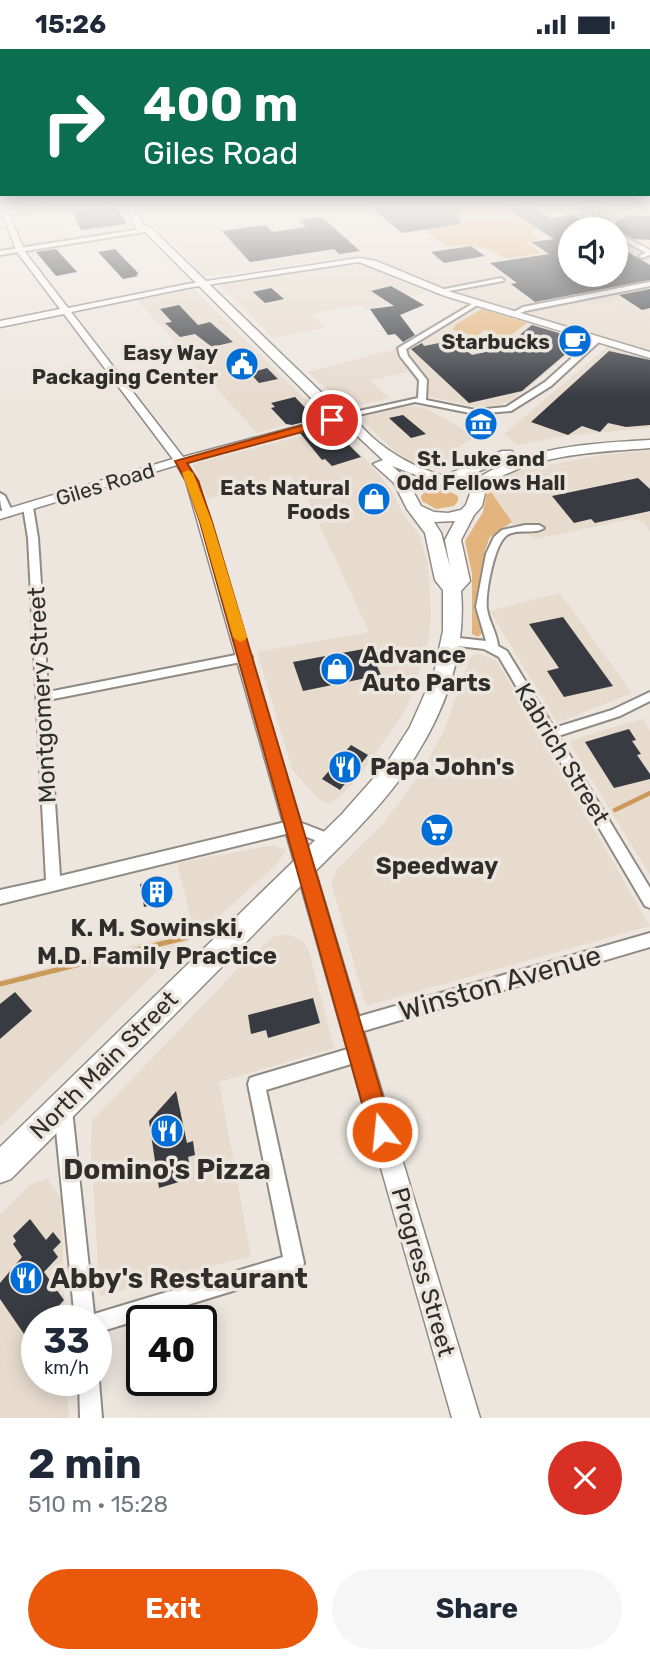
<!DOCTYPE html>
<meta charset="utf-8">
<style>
:root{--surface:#fff;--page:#f6f6f7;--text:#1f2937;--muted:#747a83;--accent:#ea580c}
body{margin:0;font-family:Rubik,sans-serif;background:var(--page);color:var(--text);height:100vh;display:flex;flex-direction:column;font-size:26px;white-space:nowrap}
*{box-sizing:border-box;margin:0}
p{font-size:23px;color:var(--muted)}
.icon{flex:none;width:38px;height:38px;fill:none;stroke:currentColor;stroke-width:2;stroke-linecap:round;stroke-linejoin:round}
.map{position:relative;height:1369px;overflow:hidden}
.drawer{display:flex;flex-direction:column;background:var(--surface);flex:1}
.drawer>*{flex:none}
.hud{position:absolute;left:0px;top:0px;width:651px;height:147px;box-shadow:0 4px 18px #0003;background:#0b6e4f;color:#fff;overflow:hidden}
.buttons{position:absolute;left:558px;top:168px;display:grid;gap:14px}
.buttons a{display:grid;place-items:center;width:70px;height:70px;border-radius:50%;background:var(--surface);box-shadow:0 4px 18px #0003;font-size:35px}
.speed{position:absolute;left:21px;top:1256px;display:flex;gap:14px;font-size:35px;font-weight:700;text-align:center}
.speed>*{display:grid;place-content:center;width:91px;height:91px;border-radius:50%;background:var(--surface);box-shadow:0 4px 18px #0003;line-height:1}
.speed small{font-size:18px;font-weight:400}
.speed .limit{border:4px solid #111;border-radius:10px;background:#fff;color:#111}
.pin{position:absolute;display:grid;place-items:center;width:60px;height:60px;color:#fff;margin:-30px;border:4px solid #fff;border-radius:50%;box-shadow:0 2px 7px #0007}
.me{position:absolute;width:77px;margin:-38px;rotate:344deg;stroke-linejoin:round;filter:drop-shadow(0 0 5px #0008)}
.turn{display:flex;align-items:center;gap:24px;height:147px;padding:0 28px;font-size:32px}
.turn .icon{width:91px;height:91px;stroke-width:2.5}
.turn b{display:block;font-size:49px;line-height:60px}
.round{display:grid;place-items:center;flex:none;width:74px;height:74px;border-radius:37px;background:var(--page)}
.summary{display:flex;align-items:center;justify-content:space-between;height:119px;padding:0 28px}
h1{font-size:42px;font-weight:700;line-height:52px}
.primary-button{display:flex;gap:14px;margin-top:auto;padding:14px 28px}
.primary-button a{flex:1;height:80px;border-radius:42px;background:var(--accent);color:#fff;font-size:28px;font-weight:700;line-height:80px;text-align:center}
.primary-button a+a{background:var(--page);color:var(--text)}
.status{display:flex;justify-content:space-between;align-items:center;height:49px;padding:0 35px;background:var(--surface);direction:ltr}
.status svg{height:19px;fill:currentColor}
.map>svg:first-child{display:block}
.built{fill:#e7dbce;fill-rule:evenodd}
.green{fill:#e3b47d}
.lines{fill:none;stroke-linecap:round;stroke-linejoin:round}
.stream-far1{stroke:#cb995a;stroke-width:4.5}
.stream{stroke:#cb995a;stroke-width:5}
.building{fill:#383c42}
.minor-casing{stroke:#908a83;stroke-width:4}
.tertiary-casing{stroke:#908a83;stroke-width:3}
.primary-casing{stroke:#908a83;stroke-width:3}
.minor{fill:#fff;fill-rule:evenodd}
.tertiary{fill:#fff;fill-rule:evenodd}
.primary{fill:#fff;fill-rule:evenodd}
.route{fill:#ea580c;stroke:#983908;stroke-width:2}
.slow{fill:#f59e0b}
.labels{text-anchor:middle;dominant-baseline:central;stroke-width:7;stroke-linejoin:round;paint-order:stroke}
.far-poi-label{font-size:21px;font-weight:bold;fill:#302e2b;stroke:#ede6df;text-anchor:end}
.far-street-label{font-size:21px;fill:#302e2b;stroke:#ede6df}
.poi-label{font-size:24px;font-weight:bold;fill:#302e2b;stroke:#ede6df;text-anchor:start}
.street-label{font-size:24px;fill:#302e2b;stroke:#ede6df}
.near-street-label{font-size:28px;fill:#302e2b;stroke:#ede6df}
.near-poi-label{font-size:28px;font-weight:bold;fill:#302e2b;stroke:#ede6df}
</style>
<div class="status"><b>15:26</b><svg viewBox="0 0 49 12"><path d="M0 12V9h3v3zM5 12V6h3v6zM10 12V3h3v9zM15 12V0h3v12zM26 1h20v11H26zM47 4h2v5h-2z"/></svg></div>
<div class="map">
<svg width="650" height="1369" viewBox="0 0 650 1369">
<rect width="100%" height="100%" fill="#ede6df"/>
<!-- built -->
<g class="built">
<polygon points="50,157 59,157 75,190 26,198 13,166"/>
<polygon points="63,157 118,157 133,181 80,189"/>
<path d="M141,157h509v146l-60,-17 -57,49 -23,17 -11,4 -21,2 -61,-13 2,-9 -10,-13 -39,8 19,18 -41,10 -40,-36 84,-22 80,-50 -56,-20 -39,-19 -15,-3h-16l-141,18 -53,-53zM570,180h46v46h-46z"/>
<polygon points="354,214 367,216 426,243 366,261 360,256 311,265 324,279 273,289 221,238 224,234"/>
<polygon points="186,239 194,240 318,363 317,367 257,384 136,250"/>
<polygon points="608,297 650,310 650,379 566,387 517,396 504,385"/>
<polygon points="408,356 425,359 476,387 459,398 462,411 424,419 404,411 363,372 363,368"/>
<polygon points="328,380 335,380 363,407 390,439 405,468 419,485 428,516 431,563 428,596 406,660 361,725 343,745 330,755 318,750 292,720 257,603 369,583 305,445 290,427 208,450 193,415"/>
<polygon points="650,401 650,483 644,474 632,470 536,490 528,485 519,484 488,439 498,429 522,421 602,406"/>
<polygon points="560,544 632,644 557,674 490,562"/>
<polygon points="479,605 497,612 650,877 366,957 331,833 337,820 381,777 416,731 443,684 469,611 473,606"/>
<polygon points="642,670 650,682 650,826 568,692"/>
<polygon points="274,796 286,801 278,814 211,875 195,885 0,1078 0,931 183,883 195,885 177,814"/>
<polygon points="287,885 303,892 309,902 334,999 219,1033 251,1207 100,1247 91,1103 92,1072 246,911 273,888"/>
<polygon points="47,1130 61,1149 65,1272 37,1272 37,1332 67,1332 69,1369 0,1369 0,1166 31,1135"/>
</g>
<!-- green -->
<g class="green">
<path d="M417,157h85l36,23 -7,4 9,7 -14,2 16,11 -36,6c-20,-14 -35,-16 -59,-12l-52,-38z"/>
<polygon points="482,260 527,274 508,288 484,281 473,290 468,289 471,286 453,281 455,276"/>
<polygon points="443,439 458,447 458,452 454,457 436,460 422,452 421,447 426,442"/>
<polygon points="488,439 512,473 490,488 485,501 474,560 484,582 478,588 472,585 472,525 465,492 483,463"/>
</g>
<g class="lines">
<!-- stream-far1 -->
<polyline class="stream-far1" points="615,761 650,744"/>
<!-- stream -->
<polyline class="stream" points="0,935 196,886"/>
</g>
<!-- building -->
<g class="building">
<polygon points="110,157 118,161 127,175 81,181 73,164"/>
<polygon points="369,157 458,157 460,175 402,184"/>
<polygon points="530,157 550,169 572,166 591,177 564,181 570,185 570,226 582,226 588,230 616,226 616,196 650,216 650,231 535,253 511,235 517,234 490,214 549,205 531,193 554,190 507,160"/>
<polygon points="629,166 650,167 650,191 634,190 616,180 616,172"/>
<polygon points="322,168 360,202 339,205 334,200 250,213 222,182 266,176 273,183 306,178 299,171"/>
<polygon points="471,197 485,207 444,214 431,203"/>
<polygon points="56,200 77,223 56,227 36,203"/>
<polygon points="115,200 139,225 136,225 138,227 123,230 98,203"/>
<polygon points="391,237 424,256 400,266 415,286 403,293 395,285 388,286 370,260 394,257 371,242"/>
<polygon points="271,239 284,250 265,254 253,243"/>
<polygon points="650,240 650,259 642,261 619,246"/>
<polygon points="179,256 198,276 210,273 233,293 212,298 195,285 180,288 165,274 172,273 160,260"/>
<polygon points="532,276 582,291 522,342 469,354 411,300 422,294 424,297 454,291 472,306 503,299"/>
<polygon points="609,302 650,311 650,376 626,378 608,374 600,383 582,377 568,386 531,373"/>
<polygon points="267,319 278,330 259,334 250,324"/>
<polygon points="295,348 316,370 292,376 286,375 271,359 275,358 271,354"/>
<polygon points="403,366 426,385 411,389 389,369"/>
<polygon points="324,378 328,382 334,381 361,408 332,417 325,410 322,411 300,384"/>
<polygon points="638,429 650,440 650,462 595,474 591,470 574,474 552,447"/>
<polygon points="563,568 613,637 564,648 547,622 559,619 529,575"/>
<polygon points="369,599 381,626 303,642 293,613"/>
<polygon points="629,680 636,691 632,692 641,705 637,706 650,725 650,730 614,739 585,693"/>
<polygon points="351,696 368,706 340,741 322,730"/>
<polygon points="169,831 173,851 144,858 140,835"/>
<polygon points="15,943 32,962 0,990 0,955"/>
<polygon points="313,949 320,974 268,989 266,981 251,985 248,966"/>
<polygon points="176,1042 187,1094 193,1092 195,1106 188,1108 192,1129 159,1139 149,1072"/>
<polygon points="30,1170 46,1191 53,1183 61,1193 53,1201 58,1208 44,1223 64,1251 49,1268 45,1263 24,1285 0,1250 0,1234 22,1208 13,1195 16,1192 13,1187"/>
</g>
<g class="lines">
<defs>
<g id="minor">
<polygon points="32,157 44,157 0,168 0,164"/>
<polygon points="148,179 150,182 0,206 0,202"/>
<polygon points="650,202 650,206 642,209 639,207"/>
<polygon points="501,229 504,231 503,232 438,244 435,242"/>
<polygon points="650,233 650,237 525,262 513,267 510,265 523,258"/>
<polygon points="477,252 479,253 479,255 406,300 408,307 427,331 426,351 475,361 506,358 545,333 595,288 602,290 551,337 511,362 475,365 415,353 341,370 341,366 418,349 419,331 400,307 398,299"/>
<path d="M0,444l5,3 8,17 -2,2 -3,1c-8,-3 -8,-15 -8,-23z"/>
<polygon points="28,455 33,458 38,489 48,643 246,604 252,608 246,612 48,651 60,827 294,771 335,787 337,791 335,795 330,797 294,783 0,855 0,841 46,831 28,489 23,458"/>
<path d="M525,476h14l5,3c-10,7 -25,0 -37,7 -13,9 -22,59 -20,74 2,13 10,24 11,37l9,5 47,77 58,-18 38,-18v9l-30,15 -62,20 92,152v20l-5,-2 -146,-249 -15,-8 -34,-4 -6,-4 6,-4 36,4 -10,-34 10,-53 8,-17 8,-7z"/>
<polygon points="650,884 650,898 350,986 344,984 342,978 344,972 350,970"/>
<polygon points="358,997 364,999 366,1005 364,1011 266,1041 304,1214 301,1221 96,1284 96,1272 75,1272 54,1061 57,1055 63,1052 69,1055 72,1061 94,1265 283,1208 248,1035 250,1029 256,1027"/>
<polygon points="96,1325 99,1332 102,1369 80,1369 79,1332 96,1332"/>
</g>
<g id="tertiary">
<polygon points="0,157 5,157 25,203 68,259 187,235 359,209 376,212 451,243 650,303 650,309 445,247 359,213 187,239 71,263 183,408 332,368 337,371 186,414 198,432 480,1369 452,1369 186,432 177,416 0,470 0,462 173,410 64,265 0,278 0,272 60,260 17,203"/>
<polygon points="586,157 593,157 591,166 612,180 604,180 584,169"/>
<polygon points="616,183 650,201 650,206 616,188"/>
</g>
<path id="primary" d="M125,157h9l10,19 5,1 178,172c19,9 30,25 45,39 21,19 45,31 72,39l58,-25h10l2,3 -2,3 -67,29 -53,-20 14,12 15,28 13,6 14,1 13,-3 5,-5 9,-25c49,-33 117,-37 175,-40v8c-54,4 -117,6 -163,37l-5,21 -8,9 -13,25 9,41 -9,10c5,59 -14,116 -46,166 -34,54 -83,96 -127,142 -91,94 -185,187 -277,280l-11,4v-36l341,-332 46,-52 23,-36 24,-54 9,-42v-41l-8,-10 -10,-47 -18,-24 -13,-26 -21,-19 10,-4 -47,-44 -19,-12 -174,-174 -6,-1zM455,472l-10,19 5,27 -9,-34 -7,-11z"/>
</defs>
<!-- minor casing -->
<use href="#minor" class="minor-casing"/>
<!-- tertiary casing -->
<use href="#tertiary" class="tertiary-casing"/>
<!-- primary casing -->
<use href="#primary" class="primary-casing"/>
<!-- minor -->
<use href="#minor" class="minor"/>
<!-- tertiary -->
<use href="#tertiary" class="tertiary"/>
<!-- primary -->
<use href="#primary" class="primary"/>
</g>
<!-- sky -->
<linearGradient id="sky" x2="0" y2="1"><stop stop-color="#9ca9af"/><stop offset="0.45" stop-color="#f7f4f1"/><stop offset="1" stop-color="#f7f4f1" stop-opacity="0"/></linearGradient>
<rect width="650" height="349" fill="url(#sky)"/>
<!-- route -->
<polygon class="route" points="332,368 337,371 336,374 187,414 198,432 212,473 393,1083 390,1091 382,1094 373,1091 370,1083 200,473 186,432 175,412"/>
<!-- slow -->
<polygon class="slow" points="188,421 193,424 212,473 247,588 245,591 240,593 233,588 200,473 182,424"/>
<!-- icons -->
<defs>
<symbol id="cafe-disc" viewBox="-11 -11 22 22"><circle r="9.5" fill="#006ed6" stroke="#ede6df"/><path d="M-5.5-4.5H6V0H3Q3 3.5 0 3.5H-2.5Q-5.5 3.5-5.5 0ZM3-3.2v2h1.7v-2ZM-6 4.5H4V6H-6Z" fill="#fff"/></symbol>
<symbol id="civic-disc" viewBox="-11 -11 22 22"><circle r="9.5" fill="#006ed6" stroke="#ede6df"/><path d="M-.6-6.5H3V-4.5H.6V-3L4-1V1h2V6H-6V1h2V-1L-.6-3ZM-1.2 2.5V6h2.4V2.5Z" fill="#fff"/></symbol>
<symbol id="museum-disc" viewBox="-11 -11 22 22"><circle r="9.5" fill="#006ed6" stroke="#ede6df"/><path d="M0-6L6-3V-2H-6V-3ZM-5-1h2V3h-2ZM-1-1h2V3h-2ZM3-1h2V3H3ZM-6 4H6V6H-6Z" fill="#fff"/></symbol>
<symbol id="shop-disc" viewBox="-11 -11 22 22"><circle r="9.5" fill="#006ed6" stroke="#ede6df"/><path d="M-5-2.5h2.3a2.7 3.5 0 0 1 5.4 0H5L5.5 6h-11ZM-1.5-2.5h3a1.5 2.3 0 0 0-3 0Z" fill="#fff"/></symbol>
<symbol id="restaurant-disc" viewBox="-11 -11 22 22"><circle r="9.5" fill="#006ed6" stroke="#ede6df"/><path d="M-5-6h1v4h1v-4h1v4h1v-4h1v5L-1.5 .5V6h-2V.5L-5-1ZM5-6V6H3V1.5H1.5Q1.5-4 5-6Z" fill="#fff"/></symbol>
<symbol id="supermarket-disc" viewBox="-11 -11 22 22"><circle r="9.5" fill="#006ed6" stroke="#ede6df"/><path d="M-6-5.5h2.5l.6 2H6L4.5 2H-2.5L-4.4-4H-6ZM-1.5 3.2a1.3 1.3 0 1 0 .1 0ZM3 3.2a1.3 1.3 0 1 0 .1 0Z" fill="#fff"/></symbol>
<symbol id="building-disc" viewBox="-11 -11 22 22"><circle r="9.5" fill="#006ed6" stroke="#ede6df"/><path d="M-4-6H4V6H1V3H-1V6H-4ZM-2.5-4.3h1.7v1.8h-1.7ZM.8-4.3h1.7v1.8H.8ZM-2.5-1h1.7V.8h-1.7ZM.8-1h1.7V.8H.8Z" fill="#fff"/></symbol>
</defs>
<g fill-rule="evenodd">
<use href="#cafe-disc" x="556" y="273" width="38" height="38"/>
<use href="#civic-disc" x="223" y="296" width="38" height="38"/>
<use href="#museum-disc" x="462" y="356" width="38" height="38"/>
<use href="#shop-disc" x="355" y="431" width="38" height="38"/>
<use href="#shop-disc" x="318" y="601" width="38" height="38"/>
<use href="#restaurant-disc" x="326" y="699" width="38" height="38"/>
<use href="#supermarket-disc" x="418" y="762" width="38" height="38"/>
<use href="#building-disc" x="138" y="824" width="38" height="38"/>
<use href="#restaurant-disc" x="148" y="1063" width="38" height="38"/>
<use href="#restaurant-disc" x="7" y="1210" width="38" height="38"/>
</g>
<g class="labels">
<!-- far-poi labels -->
<g class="far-poi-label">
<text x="550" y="292">Starbucks</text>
<text x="218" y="303">Easy Way<tspan x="218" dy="24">Packaging Center</tspan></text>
<text x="481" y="409" text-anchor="middle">St. Luke and<tspan x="481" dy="24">Odd Fellows Hall</tspan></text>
<text x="350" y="438">Eats Natural<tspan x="350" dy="24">Foods</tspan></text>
</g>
<!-- far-street labels -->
<g class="far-street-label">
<text transform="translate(105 435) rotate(-17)">Giles Road</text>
</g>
<!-- poi labels -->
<g class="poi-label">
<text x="362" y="606">Advance<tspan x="362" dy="28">Auto Parts</tspan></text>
<text x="370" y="718">Papa John's</text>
<text x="437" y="817" text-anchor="middle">Speedway</text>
<text x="157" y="879" text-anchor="middle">K. M. Sowinski,<tspan x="157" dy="28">M.D. Family Practice</tspan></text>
</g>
<!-- street labels -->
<g class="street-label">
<text transform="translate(42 646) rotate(-93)">Montgomery Street</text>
<text transform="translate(562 705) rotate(59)">Kabrich Street</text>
<text transform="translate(104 1016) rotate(-45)">North Main Street</text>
<text transform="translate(423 1223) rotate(74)">Progress Street</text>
</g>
<!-- near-street labels -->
<g class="near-street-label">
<text transform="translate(500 934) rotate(-16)">Winston Avenue</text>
</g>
<!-- near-poi labels -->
<g class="near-poi-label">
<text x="167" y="1120">Domino's Pizza</text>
<text x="50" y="1229" text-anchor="start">Abby's Restaurant</text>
</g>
</g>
</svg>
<div class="buttons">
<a><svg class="icon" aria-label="sound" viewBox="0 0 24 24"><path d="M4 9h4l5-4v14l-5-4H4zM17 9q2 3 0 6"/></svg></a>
</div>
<div class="speed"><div>33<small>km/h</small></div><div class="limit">40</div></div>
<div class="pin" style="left:332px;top:371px;background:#d93025"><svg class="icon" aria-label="arrive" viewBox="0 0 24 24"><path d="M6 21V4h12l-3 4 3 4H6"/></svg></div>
<svg class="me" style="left:382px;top:1083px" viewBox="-20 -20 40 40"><circle r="17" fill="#ea580c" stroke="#fff" stroke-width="3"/><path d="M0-11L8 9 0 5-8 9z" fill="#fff"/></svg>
<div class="hud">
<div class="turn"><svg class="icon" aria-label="right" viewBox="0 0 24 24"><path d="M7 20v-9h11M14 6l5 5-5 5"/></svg><div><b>400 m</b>Giles Road</div></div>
</div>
</div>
<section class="drawer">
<div class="summary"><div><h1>2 min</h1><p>510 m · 15:28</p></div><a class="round" style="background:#d93025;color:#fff"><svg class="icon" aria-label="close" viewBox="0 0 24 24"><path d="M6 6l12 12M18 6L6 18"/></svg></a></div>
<div class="primary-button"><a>Exit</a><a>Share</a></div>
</section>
